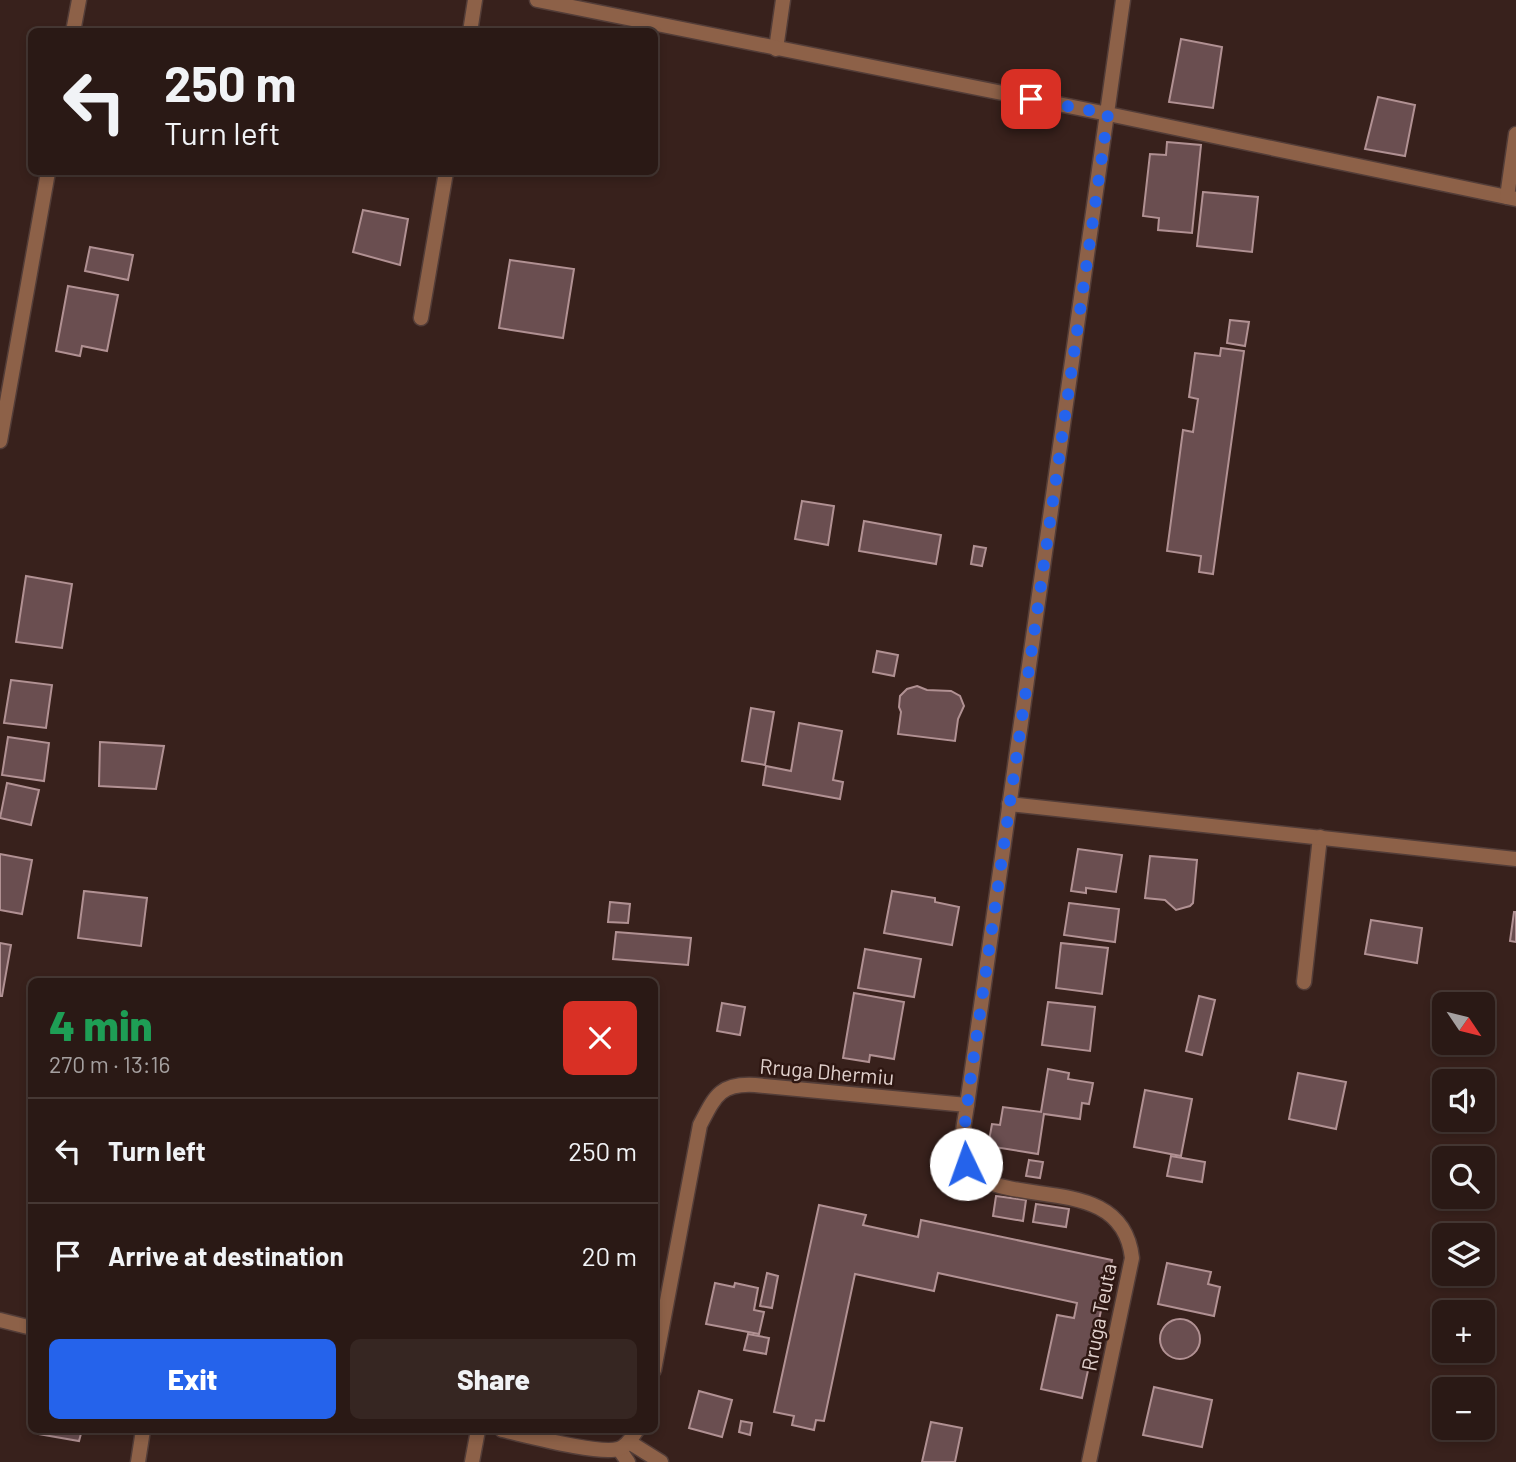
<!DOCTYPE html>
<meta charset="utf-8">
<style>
:root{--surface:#2a1915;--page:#362622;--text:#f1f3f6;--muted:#a5a0a0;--line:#463834;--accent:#2563eb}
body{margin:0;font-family:Barlow,sans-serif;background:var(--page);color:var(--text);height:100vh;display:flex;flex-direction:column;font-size:26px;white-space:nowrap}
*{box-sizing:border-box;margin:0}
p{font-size:23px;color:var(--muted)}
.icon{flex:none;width:38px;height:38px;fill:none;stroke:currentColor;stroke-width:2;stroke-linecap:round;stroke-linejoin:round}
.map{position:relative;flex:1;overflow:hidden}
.drawer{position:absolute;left:28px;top:978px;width:630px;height:455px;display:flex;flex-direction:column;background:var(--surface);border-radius:10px;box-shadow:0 4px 10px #0003,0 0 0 2px var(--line)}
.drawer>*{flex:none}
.hud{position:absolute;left:28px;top:28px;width:630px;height:147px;border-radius:10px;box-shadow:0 4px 10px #0003,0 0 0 2px var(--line);background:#2a1915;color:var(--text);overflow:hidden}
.needle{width:46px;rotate:125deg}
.controls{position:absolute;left:1432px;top:992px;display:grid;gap:14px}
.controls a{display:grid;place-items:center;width:63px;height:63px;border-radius:10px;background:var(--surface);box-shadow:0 4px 10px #0003,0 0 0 2px var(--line);font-size:35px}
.pin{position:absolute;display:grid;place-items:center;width:60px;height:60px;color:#fff;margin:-30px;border-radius:14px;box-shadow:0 4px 10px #0006}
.me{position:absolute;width:77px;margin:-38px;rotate:357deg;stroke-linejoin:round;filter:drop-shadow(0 0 5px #0008)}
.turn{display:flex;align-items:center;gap:24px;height:147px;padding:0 21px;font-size:32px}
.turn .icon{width:91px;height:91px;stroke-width:2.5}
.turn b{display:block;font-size:49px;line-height:60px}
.round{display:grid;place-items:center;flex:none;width:74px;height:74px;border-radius:10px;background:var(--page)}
.overview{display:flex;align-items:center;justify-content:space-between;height:119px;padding:0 21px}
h1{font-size:42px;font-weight:800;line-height:52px;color:#1e9e55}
.action{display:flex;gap:14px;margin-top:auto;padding:14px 21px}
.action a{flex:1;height:80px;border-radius:10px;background:var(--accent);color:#fff;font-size:28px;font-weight:800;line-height:80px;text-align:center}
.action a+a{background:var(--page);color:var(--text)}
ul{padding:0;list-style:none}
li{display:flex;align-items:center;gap:21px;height:105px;padding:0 21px;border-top:2px solid var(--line)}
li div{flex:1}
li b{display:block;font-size:26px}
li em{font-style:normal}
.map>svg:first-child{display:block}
.building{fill:#6a4e50;stroke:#b19193;stroke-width:2}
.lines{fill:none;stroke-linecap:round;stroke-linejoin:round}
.service-casing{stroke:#533d38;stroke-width:17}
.minor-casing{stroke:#533d38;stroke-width:17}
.tertiary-casing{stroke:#533d38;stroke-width:17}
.service{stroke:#8d6148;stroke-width:14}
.minor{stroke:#8d6148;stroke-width:14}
.tertiary{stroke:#8d6148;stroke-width:14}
.route{stroke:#2563eb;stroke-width:12;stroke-dasharray:0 21.6}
.labels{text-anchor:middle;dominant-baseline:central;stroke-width:5;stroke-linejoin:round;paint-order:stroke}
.street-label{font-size:21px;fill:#e1d1cd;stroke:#2e1712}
</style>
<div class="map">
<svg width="1516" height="1462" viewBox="0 0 1516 1462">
<rect width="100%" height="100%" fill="#38211c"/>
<!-- building -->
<g class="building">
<polygon points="1181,39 1222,47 1213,108 1169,102"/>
<polygon points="1378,97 1415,105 1405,156 1365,149"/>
<polygon points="1167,142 1201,145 1192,233 1158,230 1159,218 1143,216 1150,154 1166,155"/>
<polygon points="1203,192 1258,197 1252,252 1197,246"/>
<polygon points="363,210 408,219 400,265 353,252"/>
<polygon points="90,247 133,255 128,280 85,271"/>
<polygon points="510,260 574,269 563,338 499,328"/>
<polygon points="68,286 118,295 107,351 82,346 80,356 56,351"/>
<polygon points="1230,320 1249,322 1245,346 1227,343"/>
<polygon points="1221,348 1244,351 1213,574 1199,572 1201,556 1167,551 1183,430 1193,432 1198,399 1189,397 1195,353 1220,356"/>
<polygon points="802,501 834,506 828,545 795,539"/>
<polygon points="864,521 941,535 936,564 859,551"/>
<polygon points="974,546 986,548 982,566 971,564"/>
<polygon points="26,576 72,584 62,648 16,642"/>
<polygon points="877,651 898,655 894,676 873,672"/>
<polygon points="11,680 52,685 46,728 4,723"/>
<polygon points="917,686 927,690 951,691 960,696 964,706 958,719 955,741 898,734 901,712 899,707 900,696 907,689"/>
<polygon points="751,708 774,712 765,765 742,761"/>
<polygon points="799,723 842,731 833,780 843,782 840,799 763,785 766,766 791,771"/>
<polygon points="8,737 49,743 44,781 2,775"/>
<polygon points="100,742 164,746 156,789 99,786"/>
<polygon points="7,783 39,790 31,825 0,818"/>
<polygon points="1078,849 1122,855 1116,892 1086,888 1086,893 1071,891"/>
<polygon points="0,854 32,860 22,914 0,910"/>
<polygon points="1150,856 1197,860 1193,903 1190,906 1176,910 1165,900 1145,898"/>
<polygon points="84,891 147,898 141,946 78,938"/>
<polygon points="892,891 935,898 935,902 959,907 952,945 884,933"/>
<polygon points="610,902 630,904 628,923 608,922"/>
<polygon points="1069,903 1119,909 1115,942 1064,935"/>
<polygon points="1514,912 1516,912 1516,942 1510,941"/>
<polygon points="1371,920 1422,928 1417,963 1365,954"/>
<polygon points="616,932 691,938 688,965 613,959"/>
<polygon points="0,943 11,945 2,996 0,996"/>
<polygon points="1061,943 1108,948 1102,994 1056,988"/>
<polygon points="865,949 921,959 914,997 858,988"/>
<polygon points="854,993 904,1002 894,1059 870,1055 869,1062 843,1058"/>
<polygon points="1199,996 1215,1000 1202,1055 1186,1051"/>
<polygon points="1048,1002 1095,1007 1090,1051 1042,1045"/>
<polygon points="722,1003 745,1007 740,1035 717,1031"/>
<polygon points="1048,1069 1069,1073 1068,1079 1093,1083 1089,1104 1082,1103 1080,1119 1044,1114 1038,1154 988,1146 992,1124 1000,1125 1003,1107 1041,1112"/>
<polygon points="1298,1073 1346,1082 1336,1129 1289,1119"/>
<polygon points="1145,1090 1192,1099 1181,1156 1134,1147"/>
<polygon points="1171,1156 1205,1162 1202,1182 1167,1176"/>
<polygon points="1029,1160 1043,1162 1040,1178 1026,1176"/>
<polygon points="996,1196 1026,1200 1023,1221 993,1216"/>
<polygon points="1036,1204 1069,1209 1066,1227 1033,1222"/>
<polygon points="819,1205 866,1215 863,1225 918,1237 921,1220 1112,1260 1082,1398 1041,1389 1057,1315 1074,1318 1077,1303 938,1273 934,1291 855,1274 824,1421 816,1420 814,1430 792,1425 794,1416 774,1412"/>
<polygon points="1167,1263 1211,1272 1208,1284 1220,1287 1214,1316 1158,1304"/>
<polygon points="767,1273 778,1276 772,1308 760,1306"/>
<polygon points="715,1283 734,1287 735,1283 758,1288 754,1310 764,1312 759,1334 706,1324"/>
<circle cx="1180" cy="1339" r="20"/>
<polygon points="748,1334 769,1338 766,1354 744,1350"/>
<polygon points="1154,1387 1212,1400 1202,1447 1143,1435"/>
<polygon points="699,1391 732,1400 722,1437 689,1428"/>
<polygon points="741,1421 752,1423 750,1435 739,1432"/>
<polygon points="931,1422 962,1428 955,1462 922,1462"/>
<polygon points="39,1430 82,1430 79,1441 38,1434"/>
</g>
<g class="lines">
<defs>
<g id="service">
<polyline points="470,32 475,0"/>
<polyline points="776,49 783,0"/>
<polyline points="421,318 446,172"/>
<polyline points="1304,982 1320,837"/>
<polyline points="619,1449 628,1462"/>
</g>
<g id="minor">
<polyline points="537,0 1108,114 1516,199"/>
<polyline points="73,32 79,0"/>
<polyline points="1507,197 1516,134"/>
<polyline points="0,441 48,172"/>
<polyline points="1009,804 1516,859"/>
<polyline points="0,1320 32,1328"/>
<path d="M654,1370l46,-245c15,-29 20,-42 55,-40l212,20c-2,17 -10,44 -1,59 31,50 156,3 166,94l-43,204"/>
<path d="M502,1430c23,5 97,25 116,19 9,-2 14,-12 19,-19"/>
<polyline points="629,1442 661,1462"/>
<polyline points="138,1462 143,1430"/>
<polyline points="472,1462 478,1430"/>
</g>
<polyline id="tertiary" points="967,1105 1123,0"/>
</defs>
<!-- service casing -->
<use href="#service" class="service-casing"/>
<!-- minor casing -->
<use href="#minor" class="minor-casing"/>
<!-- tertiary casing -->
<use href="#tertiary" class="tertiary-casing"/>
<!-- service -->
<use href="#service" class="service"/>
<!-- minor -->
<use href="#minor" class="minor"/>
<!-- tertiary -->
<use href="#tertiary" class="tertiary"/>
</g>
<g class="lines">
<!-- route -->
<polyline class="route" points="966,1164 962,1147 971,1076 1108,114 1031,99"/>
</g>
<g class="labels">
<!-- street labels -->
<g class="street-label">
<text transform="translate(827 1071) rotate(5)">Rruga Dhermiu</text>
<text transform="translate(1098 1317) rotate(-79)">Rruga Teuta</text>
</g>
</g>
</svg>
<div class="controls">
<a><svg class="needle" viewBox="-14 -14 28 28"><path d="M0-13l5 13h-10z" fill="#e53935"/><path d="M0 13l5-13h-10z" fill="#a5a0a0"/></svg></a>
<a><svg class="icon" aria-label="sound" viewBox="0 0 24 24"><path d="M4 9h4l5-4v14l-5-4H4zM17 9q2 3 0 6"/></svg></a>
<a><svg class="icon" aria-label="search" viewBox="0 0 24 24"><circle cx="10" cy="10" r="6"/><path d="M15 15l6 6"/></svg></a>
<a><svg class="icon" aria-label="layers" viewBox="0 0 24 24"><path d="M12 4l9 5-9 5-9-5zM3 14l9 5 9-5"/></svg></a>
<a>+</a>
<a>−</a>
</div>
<div class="pin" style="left:1031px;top:99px;background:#d93025"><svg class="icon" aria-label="arrive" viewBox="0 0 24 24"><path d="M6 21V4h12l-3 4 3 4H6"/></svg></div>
<svg class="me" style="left:966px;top:1164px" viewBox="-20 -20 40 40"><circle r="19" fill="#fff"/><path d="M0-13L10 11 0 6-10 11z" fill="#2563eb"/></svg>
<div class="hud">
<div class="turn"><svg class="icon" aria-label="left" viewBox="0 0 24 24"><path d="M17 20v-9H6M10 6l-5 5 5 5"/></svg><div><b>250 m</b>Turn left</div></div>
</div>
<section class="drawer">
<div class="overview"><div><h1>4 min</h1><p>270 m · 13:16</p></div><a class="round" style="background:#d93025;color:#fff"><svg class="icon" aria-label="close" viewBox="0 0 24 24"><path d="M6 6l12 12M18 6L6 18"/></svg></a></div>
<ul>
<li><svg class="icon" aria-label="left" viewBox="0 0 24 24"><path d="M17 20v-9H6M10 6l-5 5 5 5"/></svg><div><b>Turn left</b></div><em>250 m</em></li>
<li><svg class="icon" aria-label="arrive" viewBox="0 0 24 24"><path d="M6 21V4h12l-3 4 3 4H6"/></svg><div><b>Arrive at destination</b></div><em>20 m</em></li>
</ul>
<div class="action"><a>Exit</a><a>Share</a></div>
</section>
</div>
